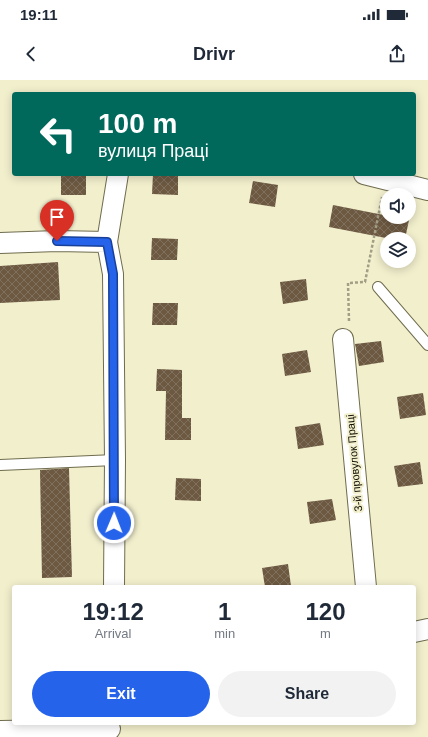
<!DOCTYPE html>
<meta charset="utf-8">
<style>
:root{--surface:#fff;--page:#f2f2f3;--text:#1f2937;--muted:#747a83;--accent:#2563eb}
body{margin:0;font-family:Arial,sans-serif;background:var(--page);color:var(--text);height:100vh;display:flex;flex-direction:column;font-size:15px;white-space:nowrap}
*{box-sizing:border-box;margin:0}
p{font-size:13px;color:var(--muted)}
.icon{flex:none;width:22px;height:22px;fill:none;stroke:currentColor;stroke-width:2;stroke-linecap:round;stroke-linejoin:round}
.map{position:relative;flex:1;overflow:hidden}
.side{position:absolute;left:12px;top:505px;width:404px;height:140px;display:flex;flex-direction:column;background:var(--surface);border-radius:4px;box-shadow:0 2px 10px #0003}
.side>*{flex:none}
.top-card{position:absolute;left:12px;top:12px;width:404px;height:84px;border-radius:4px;box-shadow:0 2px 10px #0003;background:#00695c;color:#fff;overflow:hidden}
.tools{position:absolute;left:380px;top:108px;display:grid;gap:8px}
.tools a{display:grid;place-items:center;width:36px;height:36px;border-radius:50%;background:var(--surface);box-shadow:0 2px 10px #0003;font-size:20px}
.pin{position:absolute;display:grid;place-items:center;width:34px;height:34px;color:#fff;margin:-41px -17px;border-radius:50% 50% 50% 0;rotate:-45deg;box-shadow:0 0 4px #0007}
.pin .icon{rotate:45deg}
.me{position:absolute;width:44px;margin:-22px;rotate:1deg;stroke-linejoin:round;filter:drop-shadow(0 0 3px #0008)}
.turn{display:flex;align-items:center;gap:14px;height:84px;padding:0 20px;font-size:18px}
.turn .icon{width:52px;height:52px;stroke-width:2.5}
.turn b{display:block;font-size:28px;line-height:34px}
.eta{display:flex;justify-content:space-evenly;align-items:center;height:68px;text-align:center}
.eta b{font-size:24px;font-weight:800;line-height:28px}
.primary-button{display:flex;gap:8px;margin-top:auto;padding:8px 20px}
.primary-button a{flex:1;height:46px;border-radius:24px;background:var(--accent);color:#fff;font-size:16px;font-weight:800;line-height:46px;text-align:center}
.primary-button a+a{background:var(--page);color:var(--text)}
.status{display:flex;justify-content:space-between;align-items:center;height:28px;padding:0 20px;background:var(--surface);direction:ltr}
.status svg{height:11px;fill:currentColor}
header{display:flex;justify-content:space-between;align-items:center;height:52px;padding:0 20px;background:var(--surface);font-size:18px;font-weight:800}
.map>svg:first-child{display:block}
.building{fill:url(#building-cross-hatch)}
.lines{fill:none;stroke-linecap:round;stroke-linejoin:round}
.service-casing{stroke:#6f6c4e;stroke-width:12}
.minor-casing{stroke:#6f6c4e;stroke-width:22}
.path{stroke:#a19f85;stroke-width:2.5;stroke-dasharray:3 2;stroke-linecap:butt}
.service{stroke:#fff;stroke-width:10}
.minor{stroke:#fff;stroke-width:20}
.route-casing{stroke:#184099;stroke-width:10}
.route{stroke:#2563eb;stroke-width:7}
.labels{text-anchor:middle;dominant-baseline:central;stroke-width:4;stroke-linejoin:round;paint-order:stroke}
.street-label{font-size:11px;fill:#111005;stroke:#f2efcd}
</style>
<div class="status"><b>19:11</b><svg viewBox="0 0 49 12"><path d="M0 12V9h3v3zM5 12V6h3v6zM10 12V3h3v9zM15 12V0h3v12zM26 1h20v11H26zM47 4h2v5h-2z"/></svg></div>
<header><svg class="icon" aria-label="back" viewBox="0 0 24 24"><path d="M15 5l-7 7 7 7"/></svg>Drivr<svg class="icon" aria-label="share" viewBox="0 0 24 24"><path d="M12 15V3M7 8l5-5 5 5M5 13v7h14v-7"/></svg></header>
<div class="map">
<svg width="428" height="657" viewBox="0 0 428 657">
<defs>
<pattern id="building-cross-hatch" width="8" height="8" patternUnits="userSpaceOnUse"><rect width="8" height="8" fill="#6d5941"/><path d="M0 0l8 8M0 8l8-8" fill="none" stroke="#80705e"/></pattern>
</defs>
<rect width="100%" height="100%" fill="#f2efcd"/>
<!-- building -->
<g class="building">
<rect x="61" y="94" width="25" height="21"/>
<polygon points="153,94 178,94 178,115 152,114"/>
<polygon points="253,101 278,105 275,127 249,123"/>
<polygon points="333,125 409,140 405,159 391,159 329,147"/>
<polygon points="152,158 178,159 177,180 151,180"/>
<polygon points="58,182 60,220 0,223 0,186"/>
<polygon points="306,199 308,220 283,224 280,202"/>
<polygon points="153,223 178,223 177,245 152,245"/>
<polygon points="381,261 384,282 359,286 355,264"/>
<polygon points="307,270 311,292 285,296 282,274"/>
<polygon points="157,289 182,290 182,338 191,338 191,360 165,360 166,311 156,311"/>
<polygon points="423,313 426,335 400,339 397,317"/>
<polygon points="320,343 324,365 298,369 295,347"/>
<polygon points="420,382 423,404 398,407 394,386"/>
<polygon points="69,388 72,497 42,498 40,390"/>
<polygon points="176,398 201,399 201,421 175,420"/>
<polygon points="332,419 336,440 310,444 307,422"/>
<polygon points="288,484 291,506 265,507 262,488"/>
</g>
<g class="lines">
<defs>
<g id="service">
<polyline points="378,207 428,265"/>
<polyline points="0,385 115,380"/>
</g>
<g id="minor">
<polyline points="364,94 428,110"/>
<polyline points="107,162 118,94"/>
<polyline points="0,163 57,161 107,162 113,194 115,380 114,507"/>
<polyline points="343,259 366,507"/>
<polyline points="414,552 428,549"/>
<polyline points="0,651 110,649"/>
</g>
</defs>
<!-- service casing -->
<use href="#service" class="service-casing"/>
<!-- minor casing -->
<use href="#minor" class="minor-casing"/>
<!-- path -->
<polyline class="path" points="349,241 348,203 365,202 382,117"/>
<!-- service -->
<use href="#service" class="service"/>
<!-- minor -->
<use href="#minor" class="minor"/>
</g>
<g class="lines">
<defs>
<polyline id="route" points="57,161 107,162 113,194 114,443"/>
</defs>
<!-- route casing -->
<use href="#route" class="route-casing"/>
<!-- route -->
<use href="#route" class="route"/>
</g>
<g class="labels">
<!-- street labels -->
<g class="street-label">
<text transform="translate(354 383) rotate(-95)">3-й провулок Праці</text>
</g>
</g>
</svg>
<div class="tools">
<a><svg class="icon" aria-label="sound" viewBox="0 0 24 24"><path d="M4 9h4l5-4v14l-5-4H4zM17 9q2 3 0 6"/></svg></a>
<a><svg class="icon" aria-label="layers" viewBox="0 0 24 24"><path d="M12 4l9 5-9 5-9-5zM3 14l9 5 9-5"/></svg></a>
</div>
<div class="pin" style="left:57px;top:161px;background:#d93025"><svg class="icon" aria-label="arrive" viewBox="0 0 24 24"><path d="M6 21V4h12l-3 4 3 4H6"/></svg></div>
<svg class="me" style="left:114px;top:443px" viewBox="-20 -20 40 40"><circle r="17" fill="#2563eb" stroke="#fff" stroke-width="3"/><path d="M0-11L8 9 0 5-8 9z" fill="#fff"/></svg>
<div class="top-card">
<div class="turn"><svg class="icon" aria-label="left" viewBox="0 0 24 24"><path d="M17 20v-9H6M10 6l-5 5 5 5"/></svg><div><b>100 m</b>вулиця Праці</div></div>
</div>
<section class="side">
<div class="eta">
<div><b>19:12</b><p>Arrival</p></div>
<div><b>1</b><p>min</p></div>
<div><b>120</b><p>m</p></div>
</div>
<div class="primary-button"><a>Exit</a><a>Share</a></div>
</section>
</div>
